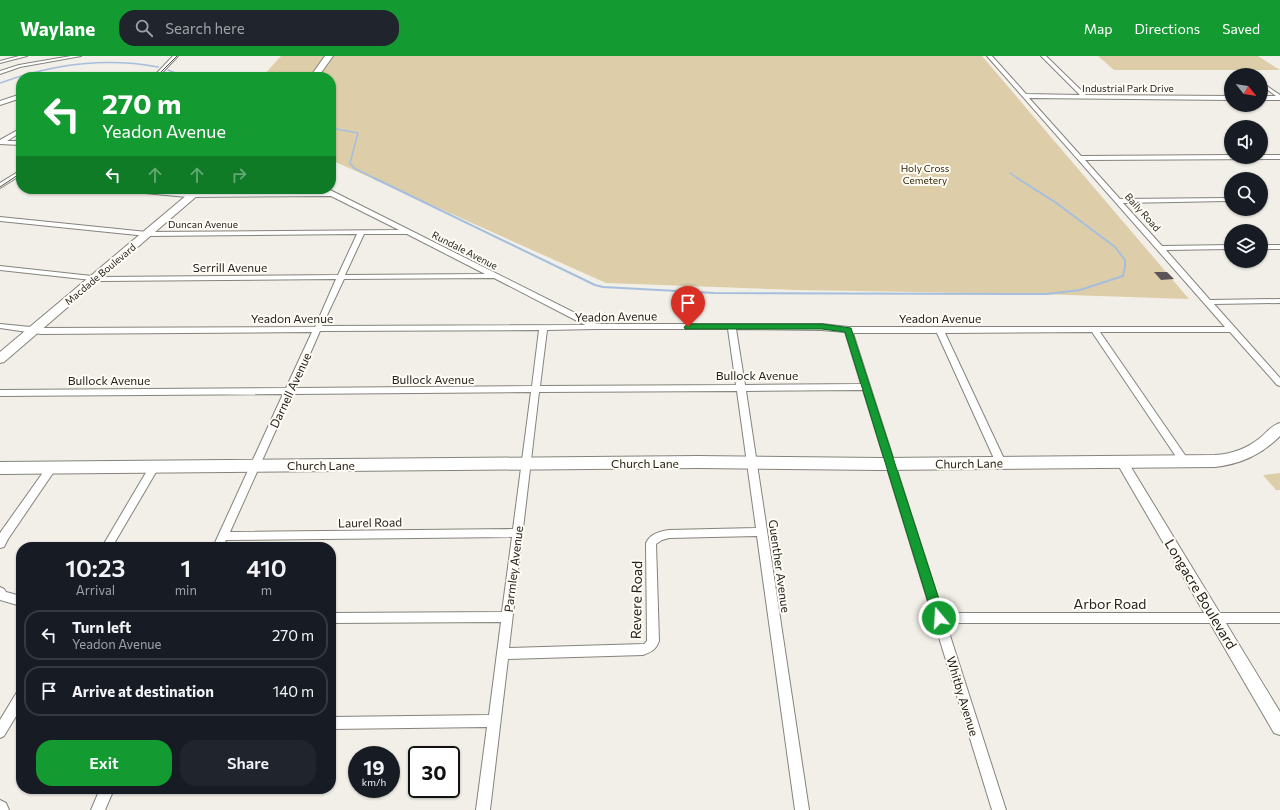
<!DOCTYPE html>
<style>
:root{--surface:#171b24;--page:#20242c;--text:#f1f3f6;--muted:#9ea1a6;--line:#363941;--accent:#139a31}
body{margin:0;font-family:Commissioner,sans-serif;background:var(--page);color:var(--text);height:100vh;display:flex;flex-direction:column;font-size:15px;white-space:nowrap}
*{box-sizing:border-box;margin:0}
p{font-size:13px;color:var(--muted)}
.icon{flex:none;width:22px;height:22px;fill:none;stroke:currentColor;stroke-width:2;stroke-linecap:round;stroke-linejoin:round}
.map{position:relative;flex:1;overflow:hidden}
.details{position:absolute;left:16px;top:486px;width:320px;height:252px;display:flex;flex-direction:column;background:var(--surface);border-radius:16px;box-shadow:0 1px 3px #0004}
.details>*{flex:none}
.top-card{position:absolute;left:16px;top:16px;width:320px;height:122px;border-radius:16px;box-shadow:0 1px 3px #0004;background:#139a31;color:#fff;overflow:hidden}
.needle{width:26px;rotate:120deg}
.buttons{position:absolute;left:1224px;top:12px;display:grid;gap:8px}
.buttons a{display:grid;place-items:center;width:44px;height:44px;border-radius:50%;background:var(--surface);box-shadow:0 1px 3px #0004;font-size:20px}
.speed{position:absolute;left:348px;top:690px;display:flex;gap:8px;font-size:20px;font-weight:700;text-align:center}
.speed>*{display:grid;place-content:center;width:52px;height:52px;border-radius:50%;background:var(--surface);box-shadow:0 1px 3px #0004;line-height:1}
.speed small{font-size:10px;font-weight:400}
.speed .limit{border:2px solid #111;border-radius:6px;background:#fff;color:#111}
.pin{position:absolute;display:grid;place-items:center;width:34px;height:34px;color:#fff;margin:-41px -17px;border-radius:50% 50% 50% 0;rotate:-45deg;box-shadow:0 0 4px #0007}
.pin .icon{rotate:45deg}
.me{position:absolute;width:44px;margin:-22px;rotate:342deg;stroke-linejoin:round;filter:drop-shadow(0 0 3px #0008)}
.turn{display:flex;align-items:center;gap:14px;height:84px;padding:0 20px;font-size:18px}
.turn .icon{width:52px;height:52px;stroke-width:2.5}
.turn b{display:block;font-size:28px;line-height:34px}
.lanes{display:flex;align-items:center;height:38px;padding:0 20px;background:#0003;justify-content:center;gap:20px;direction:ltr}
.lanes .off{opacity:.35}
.eta{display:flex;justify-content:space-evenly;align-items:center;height:68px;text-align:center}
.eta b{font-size:24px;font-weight:600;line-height:28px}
.primary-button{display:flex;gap:8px;margin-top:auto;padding:8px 20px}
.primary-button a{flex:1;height:46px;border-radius:16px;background:var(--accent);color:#fff;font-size:16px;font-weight:600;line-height:46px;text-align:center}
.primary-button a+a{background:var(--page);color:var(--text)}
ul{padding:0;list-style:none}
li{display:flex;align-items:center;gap:12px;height:50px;margin:0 8px 6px;padding:0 12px;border:2px solid var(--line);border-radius:16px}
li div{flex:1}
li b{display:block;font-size:15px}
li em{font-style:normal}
header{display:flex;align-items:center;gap:24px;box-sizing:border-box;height:56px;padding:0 20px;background:var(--accent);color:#fff}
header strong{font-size:19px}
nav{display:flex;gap:22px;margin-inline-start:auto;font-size:14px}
.search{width:280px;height:36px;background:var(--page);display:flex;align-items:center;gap:10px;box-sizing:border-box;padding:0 14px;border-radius:16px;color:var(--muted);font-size:15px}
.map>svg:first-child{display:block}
.green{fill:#ddcea9}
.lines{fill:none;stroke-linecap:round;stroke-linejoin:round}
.stream-far1{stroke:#a5bede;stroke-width:1.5}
.stream{stroke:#a5bede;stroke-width:2}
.building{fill:#5c5557}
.street-casing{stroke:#85837c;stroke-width:2}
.secondary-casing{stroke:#85837c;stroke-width:2}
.primary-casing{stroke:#85837c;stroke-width:2}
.street{fill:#fff;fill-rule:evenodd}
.secondary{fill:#fff;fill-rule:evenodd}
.primary{fill:#fff;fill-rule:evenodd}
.tram{stroke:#53524d;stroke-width:1}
.route{fill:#139a31;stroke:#0c6420}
.labels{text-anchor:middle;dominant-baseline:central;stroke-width:4;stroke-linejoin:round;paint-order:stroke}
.far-street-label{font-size:10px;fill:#23221f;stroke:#fffcf5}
.far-park-label{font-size:10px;fill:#332807;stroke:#fffcf5}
.street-label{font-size:12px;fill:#23221f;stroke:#fffcf5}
.near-street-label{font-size:14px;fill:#23221f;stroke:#fffcf5}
</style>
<header>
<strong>Waylane</strong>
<div class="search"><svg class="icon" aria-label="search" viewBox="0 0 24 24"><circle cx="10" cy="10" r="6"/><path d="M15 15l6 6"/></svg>Search here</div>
<nav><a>Map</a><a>Directions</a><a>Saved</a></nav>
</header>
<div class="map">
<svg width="1280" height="754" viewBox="0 0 1280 754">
<rect width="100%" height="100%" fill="#f1efe7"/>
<!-- green -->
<g class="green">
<polygon points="281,0 982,0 1189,243 1038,238 796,234 606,227 331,104 331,21 262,21"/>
<polygon points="1098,0 1258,0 1280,14 1114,14"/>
<polygon points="1280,417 1280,434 1276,434 1263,419"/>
</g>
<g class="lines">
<!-- stream-far1 -->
<g class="stream-far1">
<polyline points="168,14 186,21"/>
<path d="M0,27c50,-18 105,-26 158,-16"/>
<polyline points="331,72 358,77 350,107 354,112 376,123"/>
<polyline points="1010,117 1019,123"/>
</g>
<!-- stream -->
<polyline class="stream" points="374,122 595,229 603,231 714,237 1047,238 1080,234 1123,220 1125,211 1125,204 1115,191 1055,146 1017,122"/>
</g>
<!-- building -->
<polygon class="building" points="1154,216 1167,216 1174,223 1161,224"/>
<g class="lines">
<defs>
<g id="street">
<polygon points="19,0 27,0 0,7 0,5"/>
<polygon points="71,0 81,0 20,11 0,18 0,15 19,9"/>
<polygon points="173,0 178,0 158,21 153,21"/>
<path d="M987,0h5l34,38 54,1 -39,-39h5l40,39 145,1v4l-202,-2 52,58 150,-1v2h30v-2h19v4l-195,1 35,39 109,-1 1,1 -3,2 -104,2 39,43 69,-1v4l-65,1 44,50 70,-1v4l-66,1 66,74v8l-3,-1 -47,-53h-130l87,126 2,3 -2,3h-6l-89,-132 -147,1 61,130 -2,3h-6l-2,-3 -59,-130h-84l90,280h337v10h-334l60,187h-14l-129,-420 -117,1 63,419h-14l-38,-274 -88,2 -7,2 -6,4 3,97c-3,9 -8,11 -16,14l-135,4 -18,151h-14l11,-83 -156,2v-12l158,-2 12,-93 -170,1v-10l171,-1 10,-75 -286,3 -3,7h-10l70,-153 -283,2v-6l286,-2 26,-56 -271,2 -41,-6v-4l41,4 274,-1 21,-48 -235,2 -101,-11v-4l101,11 237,-2 19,-41 -210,2 -147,-15v-4l147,15 252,-2 -68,-34 -144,1 -63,-6 -3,-2h23l43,4 137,-1 -4,-3h8l269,135h225l26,3h377zM364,178h43l78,40 -140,1zM494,222l91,47 -263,1 22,-47zM595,273h133l8,56 -196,1 7,-56zM736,273l86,1 23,2 16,52 -116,1zM539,274l-7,56 -237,2 25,-57zM737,335l19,137 -87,2c-9,1 -19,4 -23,13l1,98 -3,3 -135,4 30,-256zM531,336l-18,137 -283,3 62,-138z"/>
<polygon points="1244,15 1251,19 1246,19 1242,16"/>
<polygon points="1261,26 1280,39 1280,44 1261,44 1261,40 1276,40 1261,29"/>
<polygon points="21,38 21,42 0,49 0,45"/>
<polygon points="21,72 21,76 7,85 21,85 21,89 0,88 0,84"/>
<polygon points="21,114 21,119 0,132 0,127"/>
<rect x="1261" y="189" width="19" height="4"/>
<polygon points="52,407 55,408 57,411 55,414 8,483 4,491 0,492 0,477 49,408"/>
<polygon points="154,407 157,408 159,411 112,491 102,491 151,408"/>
<polygon points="0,531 4,533 6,536 21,540 21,550 0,544"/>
<polygon points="21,634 21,652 4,680 0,682 0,664 17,636"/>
<polygon points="100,733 114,733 105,754 91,754"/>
</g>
<g id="secondary">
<polygon points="1122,401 1126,403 1280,656 1280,679 1274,677 1118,409 1116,406 1118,403"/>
<polygon points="0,744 6,747 9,754 0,754"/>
</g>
<g id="primary">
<polygon points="325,0 333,0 318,21 310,21"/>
<polygon points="194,133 205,133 4,306 0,307 0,296"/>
<path d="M1280,367v13c-19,19 -39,28 -65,31l-334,3 -183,-2 -698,6v-12l698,-6 183,2 334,-3c17,-1 31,-6 45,-17 6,-5 12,-13 20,-15z"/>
</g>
</defs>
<!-- street casing -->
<use href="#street" class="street-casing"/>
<!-- secondary casing -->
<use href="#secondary" class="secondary-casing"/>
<!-- primary casing -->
<use href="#primary" class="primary-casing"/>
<!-- street -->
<use href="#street" class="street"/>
<!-- secondary -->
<use href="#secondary" class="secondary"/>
<!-- primary -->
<use href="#primary" class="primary"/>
<!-- tram -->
<g class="tram">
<polyline points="156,21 177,0"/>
<polyline points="0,131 21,117"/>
</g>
</g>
<!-- route -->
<polygon class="route" points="688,268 822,268 851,272 945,562 943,565 939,567 935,565 933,562 845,276 822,273 685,273 684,271"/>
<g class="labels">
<!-- far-street labels -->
<g class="far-street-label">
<text x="1128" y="32">Industrial Park Drive</text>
<text transform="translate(1143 156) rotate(48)">Baily Road</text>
<text x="203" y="168">Duncan Avenue</text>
<text transform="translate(465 194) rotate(27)">Rundale Avenue</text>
<text transform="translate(100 218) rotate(-40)">Macdade Boulevard</text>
</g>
<!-- far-park labels -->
<g class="far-park-label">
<text x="925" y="112">Holy Cross<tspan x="925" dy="12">Cemetery</tspan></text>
</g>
<!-- street labels -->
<g class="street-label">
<text x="230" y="211">Serrill Avenue</text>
<text transform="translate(616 260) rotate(-1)">Yeadon Avenue</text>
<text x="292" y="262">Yeadon Avenue</text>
<text x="940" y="262">Yeadon Avenue</text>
<text x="757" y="319">Bullock Avenue</text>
<text x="433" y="323">Bullock Avenue</text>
<text x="109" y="324">Bullock Avenue</text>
<text transform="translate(290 334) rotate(-65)">Darnell Avenue</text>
<text x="645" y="407">Church Lane</text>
<text transform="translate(969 407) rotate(-1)">Church Lane</text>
<text x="321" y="409">Church Lane</text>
<text transform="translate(370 466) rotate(-1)">Laurel Road</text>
<text transform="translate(780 510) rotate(82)">Guenther Avenue</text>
<text transform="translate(513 513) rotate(-83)">Parmley Avenue</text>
<text transform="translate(963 640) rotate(73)">Whitby Avenue</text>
</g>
<!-- near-street labels -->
<g class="near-street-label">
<text transform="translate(1201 538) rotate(59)">Longacre Boulevard</text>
<text transform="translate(636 544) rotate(-89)">Revere Road</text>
<text x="1110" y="547">Arbor Road</text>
</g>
</g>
</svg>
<div class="buttons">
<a><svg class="needle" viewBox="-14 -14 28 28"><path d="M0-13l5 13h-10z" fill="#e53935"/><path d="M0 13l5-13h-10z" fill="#9ea1a6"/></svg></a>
<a><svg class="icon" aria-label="sound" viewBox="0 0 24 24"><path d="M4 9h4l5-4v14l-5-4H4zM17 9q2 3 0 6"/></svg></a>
<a><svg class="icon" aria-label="search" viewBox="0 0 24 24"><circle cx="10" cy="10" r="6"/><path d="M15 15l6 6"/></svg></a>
<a><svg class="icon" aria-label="layers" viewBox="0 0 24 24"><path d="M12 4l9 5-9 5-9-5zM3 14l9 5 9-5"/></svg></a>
</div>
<div class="speed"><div>19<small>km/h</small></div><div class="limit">30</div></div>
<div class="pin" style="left:688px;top:271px;background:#d93025"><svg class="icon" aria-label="arrive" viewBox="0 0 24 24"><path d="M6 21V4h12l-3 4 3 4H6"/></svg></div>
<svg class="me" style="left:939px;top:562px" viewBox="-20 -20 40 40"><circle r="17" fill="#139a31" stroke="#fff" stroke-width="3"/><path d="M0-11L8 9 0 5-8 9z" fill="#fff"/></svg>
<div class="top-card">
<div class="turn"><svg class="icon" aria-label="left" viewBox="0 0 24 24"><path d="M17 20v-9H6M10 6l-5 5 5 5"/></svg><div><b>270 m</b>Yeadon Avenue</div></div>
<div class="lanes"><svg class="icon" aria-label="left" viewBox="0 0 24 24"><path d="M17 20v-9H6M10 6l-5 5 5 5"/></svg><svg class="icon off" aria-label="ahead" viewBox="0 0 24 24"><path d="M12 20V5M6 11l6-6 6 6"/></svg><svg class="icon off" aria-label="ahead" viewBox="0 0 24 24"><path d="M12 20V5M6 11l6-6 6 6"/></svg><svg class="icon off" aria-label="right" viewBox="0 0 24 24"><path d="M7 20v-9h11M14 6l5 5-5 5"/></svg></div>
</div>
<section class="details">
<div class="eta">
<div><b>10:23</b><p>Arrival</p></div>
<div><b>1</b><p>min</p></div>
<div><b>410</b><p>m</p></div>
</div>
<ul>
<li><svg class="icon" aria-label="left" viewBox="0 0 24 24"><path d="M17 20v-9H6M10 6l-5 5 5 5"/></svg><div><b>Turn left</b><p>Yeadon Avenue</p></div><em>270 m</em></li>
<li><svg class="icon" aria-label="arrive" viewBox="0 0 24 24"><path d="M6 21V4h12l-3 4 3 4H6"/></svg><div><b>Arrive at destination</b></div><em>140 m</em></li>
</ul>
<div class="primary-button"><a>Exit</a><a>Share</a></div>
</section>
</div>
